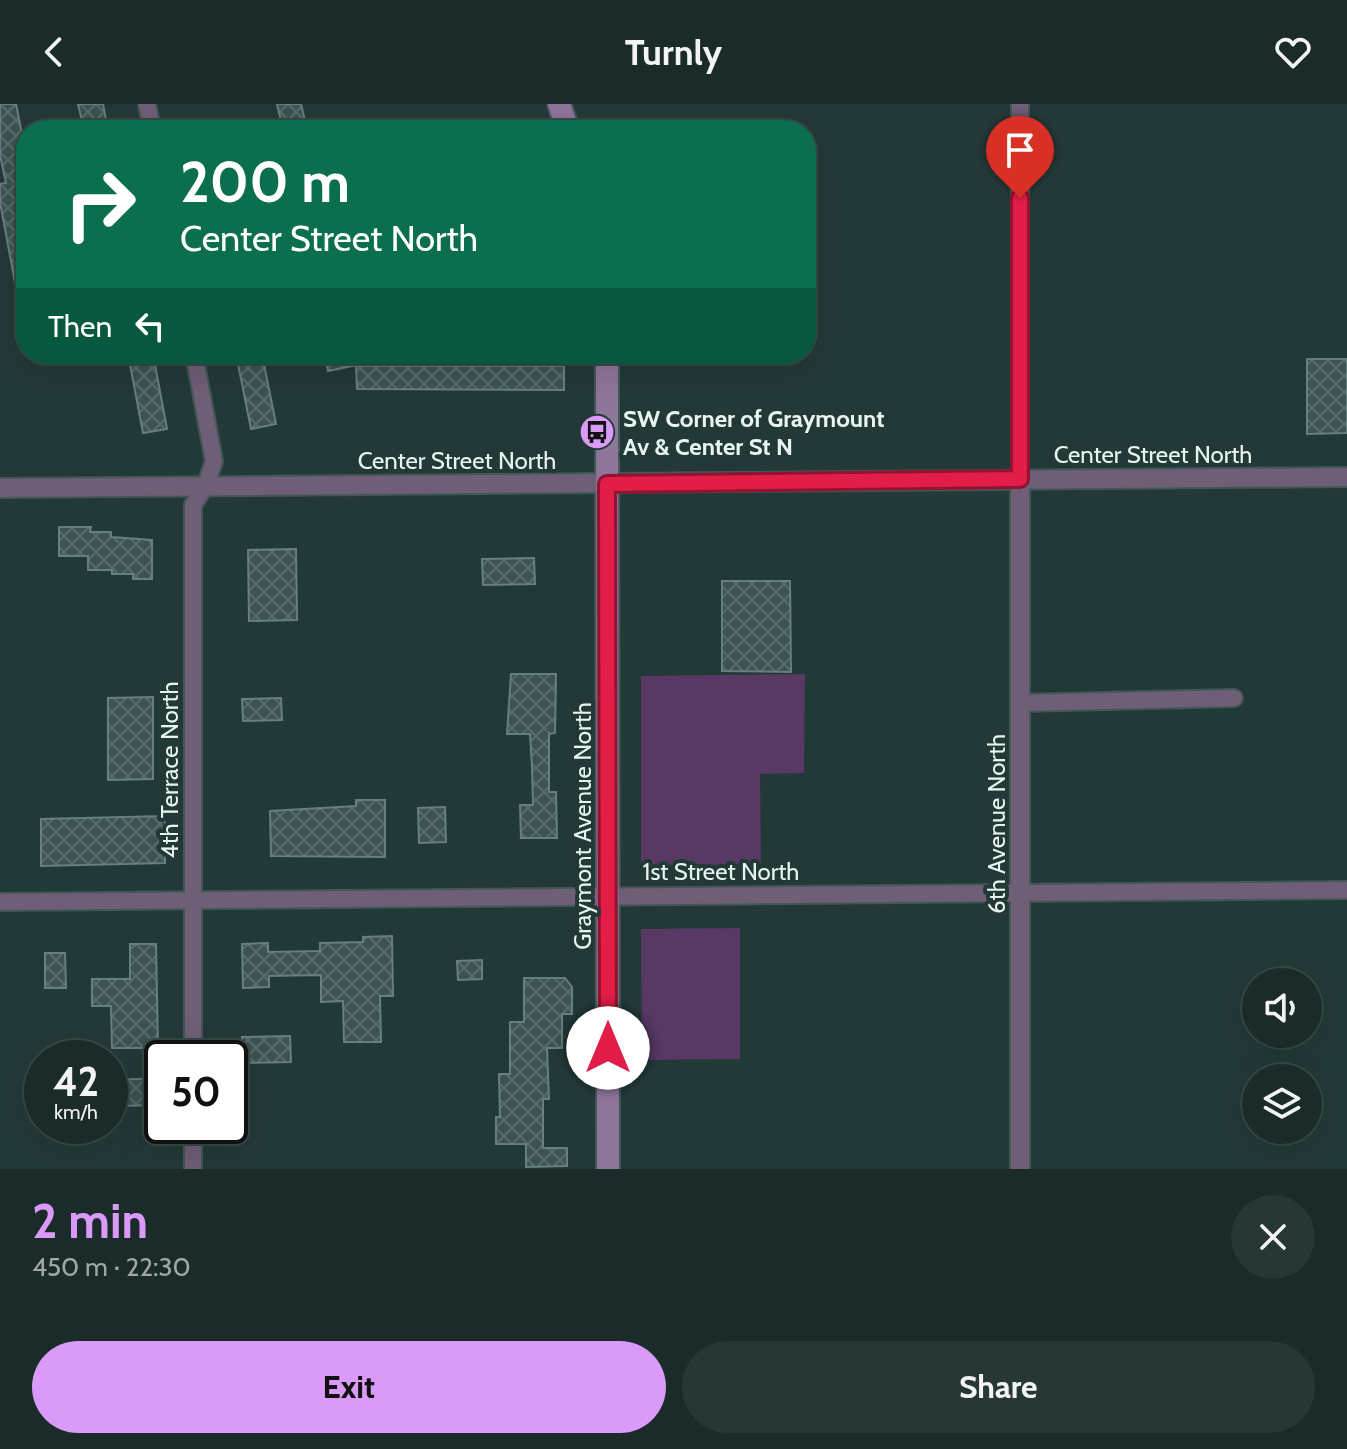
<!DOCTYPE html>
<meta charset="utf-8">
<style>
:root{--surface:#1a2b2a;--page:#273736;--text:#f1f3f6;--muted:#9fa7a8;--line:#384747;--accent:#da9af7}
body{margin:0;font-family:Cabin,sans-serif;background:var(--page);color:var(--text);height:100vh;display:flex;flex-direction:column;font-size:30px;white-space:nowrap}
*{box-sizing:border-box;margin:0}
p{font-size:26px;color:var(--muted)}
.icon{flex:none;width:44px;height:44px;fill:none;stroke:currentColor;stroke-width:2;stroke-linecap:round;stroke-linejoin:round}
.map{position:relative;height:1065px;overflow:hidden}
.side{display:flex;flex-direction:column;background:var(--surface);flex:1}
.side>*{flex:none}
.guide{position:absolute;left:16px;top:16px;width:800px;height:244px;border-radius:32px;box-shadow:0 8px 32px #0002,0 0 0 2px var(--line);background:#0b6e4f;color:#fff;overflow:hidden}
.fabs{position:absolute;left:1242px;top:864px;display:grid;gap:16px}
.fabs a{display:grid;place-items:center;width:80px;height:80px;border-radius:50%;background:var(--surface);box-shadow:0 8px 32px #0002,0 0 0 2px var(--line);font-size:40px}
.speed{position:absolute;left:24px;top:936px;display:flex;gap:16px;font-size:40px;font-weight:700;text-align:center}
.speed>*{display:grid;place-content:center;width:104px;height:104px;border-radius:50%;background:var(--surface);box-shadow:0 8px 32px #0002,0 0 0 2px var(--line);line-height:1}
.speed small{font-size:20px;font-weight:400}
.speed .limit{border:4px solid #111;border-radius:12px;background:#fff;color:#111}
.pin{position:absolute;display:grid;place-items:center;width:68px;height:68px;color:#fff;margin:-82px -34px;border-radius:50% 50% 50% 0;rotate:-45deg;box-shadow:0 0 8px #0007}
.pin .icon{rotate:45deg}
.me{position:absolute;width:88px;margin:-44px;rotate:0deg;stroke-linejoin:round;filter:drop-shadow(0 0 6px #0008)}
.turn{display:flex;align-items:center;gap:28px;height:168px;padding:0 32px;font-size:36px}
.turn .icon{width:104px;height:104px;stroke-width:2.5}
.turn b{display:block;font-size:56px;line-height:68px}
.then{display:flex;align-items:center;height:76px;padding:0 32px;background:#0003;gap:16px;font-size:30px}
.round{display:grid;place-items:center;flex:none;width:84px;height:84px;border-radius:42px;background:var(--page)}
.head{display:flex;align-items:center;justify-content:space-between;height:136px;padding:0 32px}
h1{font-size:48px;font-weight:800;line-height:60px;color:var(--accent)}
.primary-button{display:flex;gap:16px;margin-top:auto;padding:16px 32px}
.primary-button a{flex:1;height:92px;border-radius:48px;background:var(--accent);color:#111;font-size:32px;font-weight:800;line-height:92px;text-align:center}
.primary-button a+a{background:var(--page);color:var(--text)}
header{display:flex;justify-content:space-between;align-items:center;height:104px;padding:0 32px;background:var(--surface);font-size:36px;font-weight:800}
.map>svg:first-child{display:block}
.grass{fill:#573964}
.building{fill:url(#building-cross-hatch);stroke:#677f7e;stroke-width:2}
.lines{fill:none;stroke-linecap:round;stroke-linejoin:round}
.minor-casing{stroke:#425756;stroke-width:20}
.tertiary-casing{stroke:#425756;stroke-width:22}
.secondary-casing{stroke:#425756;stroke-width:26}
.minor{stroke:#6e5e76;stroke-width:16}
.tertiary{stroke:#6e5e76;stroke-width:18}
.secondary{stroke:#8e759a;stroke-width:22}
.route-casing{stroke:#92132f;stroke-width:20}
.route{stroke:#e11d48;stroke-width:14}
.labels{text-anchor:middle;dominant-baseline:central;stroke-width:8;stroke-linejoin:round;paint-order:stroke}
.poi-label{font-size:24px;font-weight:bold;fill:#e7f4f3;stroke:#233938;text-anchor:start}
.street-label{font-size:24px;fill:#e7f4f3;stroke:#233938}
</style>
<header><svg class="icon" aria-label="back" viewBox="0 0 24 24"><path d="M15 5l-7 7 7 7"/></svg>Turnly<svg class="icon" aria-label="heart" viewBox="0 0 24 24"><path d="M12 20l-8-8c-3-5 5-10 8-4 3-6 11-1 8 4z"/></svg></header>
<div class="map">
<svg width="1347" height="1065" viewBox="0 0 1347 1065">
<defs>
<pattern id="building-cross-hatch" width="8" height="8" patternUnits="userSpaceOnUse" patternTransform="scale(2)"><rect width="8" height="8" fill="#3c5352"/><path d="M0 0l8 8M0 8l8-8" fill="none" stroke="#586c6b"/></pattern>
</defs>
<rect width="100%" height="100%" fill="#233938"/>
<!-- grass -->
<g class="grass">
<polygon points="805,570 804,669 760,670 761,760 641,762 641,572"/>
<polygon points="740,824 740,955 642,956 641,825"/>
</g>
<!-- building -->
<g class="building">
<polygon points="0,0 16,0 26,50 26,194 18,195 0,98 0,80 6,79 0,51"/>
<polygon points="78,0 103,0 108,26 84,26"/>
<polygon points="277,0 301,0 307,26 283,26"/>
<polygon points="128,250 153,250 167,325 143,329"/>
<polygon points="236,250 262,250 276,320 251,325"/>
<polygon points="325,250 376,250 377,257 328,267"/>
<polygon points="1307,255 1347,255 1347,329 1307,330"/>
<polygon points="356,262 564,262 564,286 357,285"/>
<polygon points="59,423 91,423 90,428 111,428 111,433 152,436 152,475 133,475 133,470 112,470 112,466 88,466 88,452 59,452"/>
<polygon points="296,445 297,516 249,517 248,446"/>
<polygon points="534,454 535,480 483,481 482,455"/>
<polygon points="722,477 790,477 791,568 722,567"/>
<polygon points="511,570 556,570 555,629 549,630 549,688 556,688 557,734 521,734 520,701 533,701 532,663 530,630 507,630"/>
<polygon points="153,593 153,675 108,676 108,594"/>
<polygon points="281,594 282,616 243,617 242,595"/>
<polygon points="356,696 385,696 385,753 271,752 270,707 356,702"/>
<polygon points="445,703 446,738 419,739 418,704"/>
<polygon points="165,712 165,759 41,762 41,715"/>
<polygon points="392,832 393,892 380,892 381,938 344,938 343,897 321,898 321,871 269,872 269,883 243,884 242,840 268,839 268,848 320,847 320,839 363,838 363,833"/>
<polygon points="130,840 156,840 158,944 112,944 111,902 92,902 92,875 130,875"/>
<polygon points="45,849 65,849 66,884 45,884"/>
<polygon points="482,856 482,875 458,876 457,857"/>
<polygon points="524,874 565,874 572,883 572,910 562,910 562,944 547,944 549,995 543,995 543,1044 567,1044 567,1062 526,1063 526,1040 496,1040 496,1013 500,1013 499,970 510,970 510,918 524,918"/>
<polygon points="290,932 291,958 242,959 242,933"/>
<polygon points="159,974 160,1001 114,1002 114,976"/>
</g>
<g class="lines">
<defs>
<g id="minor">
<polyline points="147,0 152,26"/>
<polyline points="1020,0 1020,375"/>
<polyline points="1020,599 1234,594"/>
<polyline points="0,798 1347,786"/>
<polyline points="193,954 193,401 206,381 214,357 194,250"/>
<polyline points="193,1065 193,1022"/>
</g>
<g id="tertiary">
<polyline points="1020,375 1020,1065"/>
<polyline points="0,384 1347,373"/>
</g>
<g id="secondary">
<polyline points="559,0 568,26"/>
<polyline points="607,250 608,1065"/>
</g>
</defs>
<!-- minor casing -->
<use href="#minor" class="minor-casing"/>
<!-- tertiary casing -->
<use href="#tertiary" class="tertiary-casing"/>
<!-- secondary casing -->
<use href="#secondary" class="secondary-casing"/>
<!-- minor -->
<use href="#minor" class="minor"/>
<!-- tertiary -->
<use href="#tertiary" class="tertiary"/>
<!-- secondary -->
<use href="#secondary" class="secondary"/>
</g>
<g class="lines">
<defs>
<polyline id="route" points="608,944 607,380 1020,375 1020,94"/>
</defs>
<!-- route casing -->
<use href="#route" class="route-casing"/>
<!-- route -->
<use href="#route" class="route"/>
</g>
<!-- icons -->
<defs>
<symbol id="bus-disc" viewBox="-11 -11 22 22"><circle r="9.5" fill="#da9af7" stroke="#233938"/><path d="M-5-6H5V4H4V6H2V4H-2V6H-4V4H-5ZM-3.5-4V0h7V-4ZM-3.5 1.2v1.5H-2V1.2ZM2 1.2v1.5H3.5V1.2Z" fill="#111"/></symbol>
</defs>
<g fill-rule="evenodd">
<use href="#bus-disc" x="577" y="308" width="40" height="40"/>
</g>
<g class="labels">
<!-- poi labels -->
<g class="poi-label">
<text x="623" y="314">SW Corner of Graymount<tspan x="623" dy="28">Av &amp; Center St N</tspan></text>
</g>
<!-- street labels -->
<g class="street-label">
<text x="1153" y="350">Center Street North</text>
<text x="457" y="356">Center Street North</text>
<text transform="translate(169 666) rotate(-90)">4th Terrace North</text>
<text transform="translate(996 720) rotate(-90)">6th Avenue North</text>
<text transform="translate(582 722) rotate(-90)">Graymont Avenue North</text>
<text x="721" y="767">1st Street North</text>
</g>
</g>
</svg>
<div class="fabs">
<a><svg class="icon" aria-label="sound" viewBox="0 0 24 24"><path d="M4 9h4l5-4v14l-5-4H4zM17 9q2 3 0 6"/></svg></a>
<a><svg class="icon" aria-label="layers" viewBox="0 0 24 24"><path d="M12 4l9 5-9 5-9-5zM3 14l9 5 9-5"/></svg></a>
</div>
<div class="speed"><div>42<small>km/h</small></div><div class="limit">50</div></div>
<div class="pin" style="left:1020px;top:94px;background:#d93025"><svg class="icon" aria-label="arrive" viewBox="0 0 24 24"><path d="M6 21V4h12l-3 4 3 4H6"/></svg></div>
<svg class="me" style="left:608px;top:944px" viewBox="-20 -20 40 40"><circle r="19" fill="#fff"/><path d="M0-13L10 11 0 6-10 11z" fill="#e11d48"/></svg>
<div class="guide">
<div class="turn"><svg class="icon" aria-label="right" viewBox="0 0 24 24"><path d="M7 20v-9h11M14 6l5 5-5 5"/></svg><div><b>200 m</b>Center Street North</div></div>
<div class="then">Then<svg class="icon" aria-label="left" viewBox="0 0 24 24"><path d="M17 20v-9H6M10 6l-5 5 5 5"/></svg></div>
</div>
</div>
<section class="side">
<div class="head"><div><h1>2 min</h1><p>450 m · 22:30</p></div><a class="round"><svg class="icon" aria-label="close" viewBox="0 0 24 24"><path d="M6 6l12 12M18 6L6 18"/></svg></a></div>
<div class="primary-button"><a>Exit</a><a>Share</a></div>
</section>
